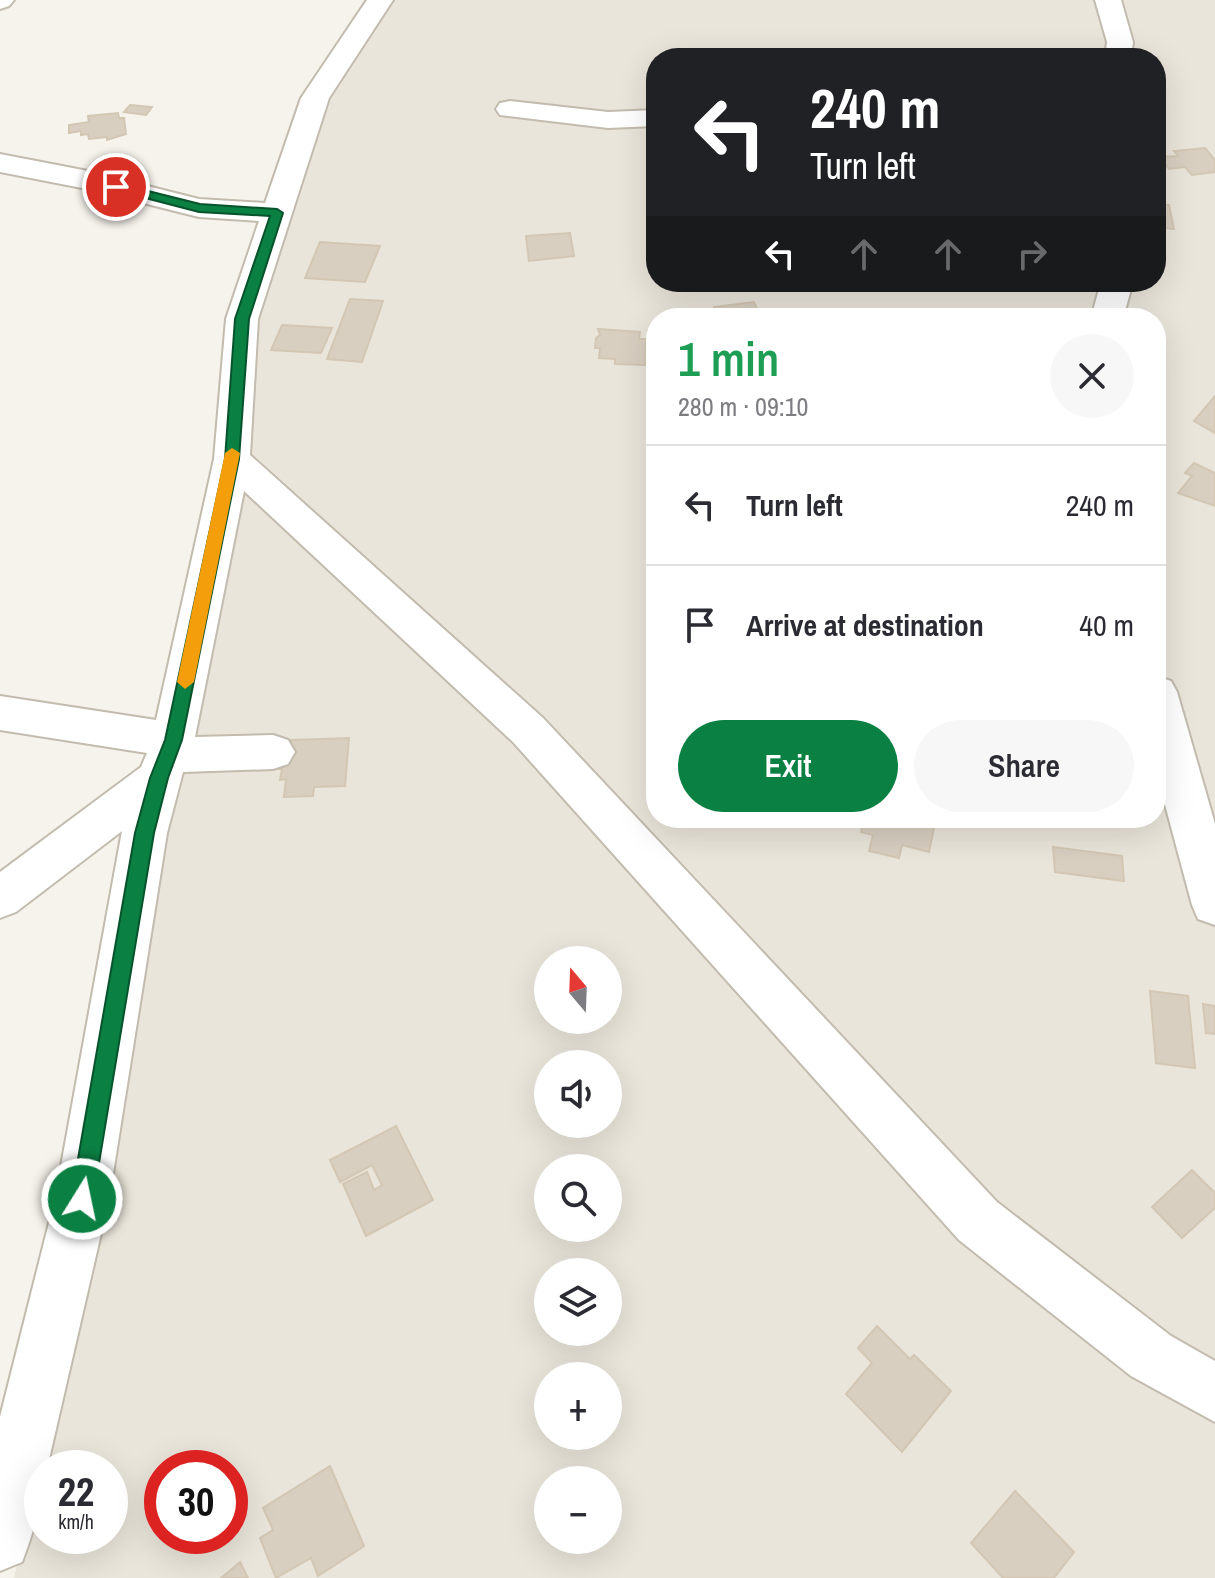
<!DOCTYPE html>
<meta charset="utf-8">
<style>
:root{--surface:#fff;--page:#f7f7f7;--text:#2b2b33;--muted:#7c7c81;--line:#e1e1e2;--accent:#0b8043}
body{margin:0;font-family:"Archivo Narrow",sans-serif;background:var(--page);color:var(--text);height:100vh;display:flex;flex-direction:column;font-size:30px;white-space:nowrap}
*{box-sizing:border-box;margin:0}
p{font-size:26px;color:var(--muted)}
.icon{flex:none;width:44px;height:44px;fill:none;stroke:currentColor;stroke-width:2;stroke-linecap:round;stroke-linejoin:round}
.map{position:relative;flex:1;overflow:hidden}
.side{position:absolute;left:646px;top:308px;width:520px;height:520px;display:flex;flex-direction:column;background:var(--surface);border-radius:32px;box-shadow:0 8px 32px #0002}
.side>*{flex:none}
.banner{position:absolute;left:646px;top:48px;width:520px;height:244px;border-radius:32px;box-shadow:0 8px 32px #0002;background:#202124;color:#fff;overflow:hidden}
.needle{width:52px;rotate:341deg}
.tools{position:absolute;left:534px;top:946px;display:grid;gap:16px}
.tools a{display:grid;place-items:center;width:88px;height:88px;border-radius:50%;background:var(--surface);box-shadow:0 8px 32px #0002;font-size:40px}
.speed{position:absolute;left:24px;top:1450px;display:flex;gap:16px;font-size:40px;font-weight:700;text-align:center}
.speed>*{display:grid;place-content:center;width:104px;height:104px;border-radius:50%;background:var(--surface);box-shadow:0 8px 32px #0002;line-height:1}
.speed small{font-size:20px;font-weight:400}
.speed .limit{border:12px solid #d22;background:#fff;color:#111}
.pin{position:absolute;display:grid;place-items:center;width:68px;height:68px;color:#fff;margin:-34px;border:4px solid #fff;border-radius:50%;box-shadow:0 2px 8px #0007}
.me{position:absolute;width:88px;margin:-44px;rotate:10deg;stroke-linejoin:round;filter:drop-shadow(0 0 6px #0008)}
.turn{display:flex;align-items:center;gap:28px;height:168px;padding:0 32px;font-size:36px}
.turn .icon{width:104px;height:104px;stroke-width:2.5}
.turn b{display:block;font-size:56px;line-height:68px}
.lanes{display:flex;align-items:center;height:76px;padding:0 32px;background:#0003;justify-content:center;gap:40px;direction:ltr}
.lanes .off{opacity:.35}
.round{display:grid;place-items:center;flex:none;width:84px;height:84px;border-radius:42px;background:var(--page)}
.headline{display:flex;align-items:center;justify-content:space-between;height:136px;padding:0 32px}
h1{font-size:48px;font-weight:600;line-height:60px;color:#1e9e55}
.button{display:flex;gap:16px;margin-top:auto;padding:16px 32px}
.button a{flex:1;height:92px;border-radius:48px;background:var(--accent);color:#fff;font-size:32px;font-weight:600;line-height:92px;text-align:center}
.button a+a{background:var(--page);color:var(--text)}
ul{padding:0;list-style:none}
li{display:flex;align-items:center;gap:24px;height:120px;padding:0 32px;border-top:2px solid var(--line)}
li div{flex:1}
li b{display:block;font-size:30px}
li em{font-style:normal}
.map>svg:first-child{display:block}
.residential{fill:#eae5da;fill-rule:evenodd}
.building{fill:#d8cfc1;stroke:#d3c7b4;stroke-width:2}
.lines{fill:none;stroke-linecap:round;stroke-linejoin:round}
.minor-casing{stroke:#c2bbae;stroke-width:4}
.minor{fill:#fff;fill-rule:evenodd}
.route{fill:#0b8043;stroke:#07532c;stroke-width:2}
.slow{fill:#f59e0b}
</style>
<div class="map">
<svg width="1215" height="1578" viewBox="0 0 1215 1578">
<rect width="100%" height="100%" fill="#f6f3ec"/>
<!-- residential -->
<path class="residential" d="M388,0h827v1578h-1201l87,-380 152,-880 71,-219zM656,58h500v224h-500zM656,318h500v500h-500zM548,960h60v60h-60zM548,1064h60v60h-60zM548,1168h60v60h-60zM548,1272h60v60h-60zM548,1376h60v60h-60zM42,1468h68v68h-68zM162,1468h68v68h-68zM548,1480h60v60h-60z"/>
<!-- building -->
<g class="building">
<polygon points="130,105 152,107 146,115 124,112"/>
<polygon points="118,113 119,118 124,118 126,134 107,140 107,137 89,139 88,134 81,135 81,131 69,133 69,125 89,122 88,116"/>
<polygon points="1205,148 1215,160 1215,172 1192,175 1185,167 1169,169 1160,157 1178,156 1174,151"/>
<polygon points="1156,204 1169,205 1174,229 1156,227"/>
<polygon points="570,233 574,256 529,261 526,236"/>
<polygon points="320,242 380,246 365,282 305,278"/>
<polygon points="350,299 383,301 362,362 327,359"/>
<polygon points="754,302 761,318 718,318 714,307"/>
<polygon points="282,325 332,328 321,353 271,350"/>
<polygon points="598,329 640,332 639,339 646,339 645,365 615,364 615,359 599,358 600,348 595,348 596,338 600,335"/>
<polygon points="1215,396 1215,433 1194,421"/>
<polygon points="1194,463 1215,473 1215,506 1178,493 1192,476 1185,473"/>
<polygon points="349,738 345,786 314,787 313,796 284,797 286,779 280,780 282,769 276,769 279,746 291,746 291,740"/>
<polygon points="864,818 936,818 929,852 902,845 899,858 869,851 873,835 861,832"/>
<polygon points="1053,847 1122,856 1124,881 1055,872"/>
<polygon points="1150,991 1188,996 1195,1068 1156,1063"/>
<polygon points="1203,1004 1215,1006 1215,1034 1206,1033"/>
<polygon points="396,1126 433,1200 366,1236 343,1184 367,1172 374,1190 382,1185 372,1165 340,1182 330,1160"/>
<polygon points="1192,1170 1215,1193 1215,1208 1182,1238 1152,1207"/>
<polygon points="877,1326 910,1359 914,1355 951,1391 902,1452 846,1394 872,1363 858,1348"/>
<polygon points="330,1466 364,1546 318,1576 311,1558 276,1578 260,1538 273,1530 263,1508"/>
<polygon points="1015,1491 1074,1552 1054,1578 1003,1578 971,1543"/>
<polygon points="240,1562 248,1578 221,1578"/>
</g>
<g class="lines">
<defs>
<g id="minor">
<polygon points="0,0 14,0 9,6 0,9"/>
<path d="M367,0h26l-64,98 -71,221 -8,136 293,263 454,484 174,134 44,25v61l-84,-46 -172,-136 -446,-498 -269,-251 -49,246 78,-2 15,5 7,12 -7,12 -15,5 -90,3 -16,61 -58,366 -62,269h-5c0,33 -8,64 -20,94l-22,9v-154l55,-218 67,-368 -106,81 -16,6v-46l141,-105 6,-14 -147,-23v-34l156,24 58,-261 12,-140 33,-98 -60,-4 -112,-28 -87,-17v-18l88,17 111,28 66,4 36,-105z"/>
<polygon points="1095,0 1121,0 1133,42 1131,58 1105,58 1107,42"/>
<polygon points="510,101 608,112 656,110 656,126 608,128 500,115 496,109 500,103"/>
<polygon points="1101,282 1133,282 1123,318 1091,318"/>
<polygon points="1156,676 1171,681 1177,692 1215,824 1215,925 1198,919 1192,905 1156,771"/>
</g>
</defs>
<!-- minor casing -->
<use href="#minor" class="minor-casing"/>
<!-- minor -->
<use href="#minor" class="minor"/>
</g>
<!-- route -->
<polygon class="route" points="116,183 200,204 277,209 283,213 249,319 239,459 182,740 168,778 154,833 93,1199 90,1207 82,1210 74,1207 71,1199 135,833 150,778 165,740 225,459 235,319 270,216 199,212 111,189 109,187"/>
<!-- slow -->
<polygon class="slow" points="232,448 240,453 194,682 185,689 177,682 225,453"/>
</svg>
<div class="tools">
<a><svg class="needle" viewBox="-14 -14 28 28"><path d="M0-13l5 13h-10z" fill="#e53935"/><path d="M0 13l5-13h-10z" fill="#7c7c81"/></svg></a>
<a><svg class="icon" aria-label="sound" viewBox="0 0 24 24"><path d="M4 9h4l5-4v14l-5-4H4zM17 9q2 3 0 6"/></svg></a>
<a><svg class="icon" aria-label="search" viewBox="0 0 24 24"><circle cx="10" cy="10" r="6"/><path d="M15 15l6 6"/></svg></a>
<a><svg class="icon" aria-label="layers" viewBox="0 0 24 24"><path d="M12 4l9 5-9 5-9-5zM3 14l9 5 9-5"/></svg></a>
<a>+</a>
<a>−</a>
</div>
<div class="speed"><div>22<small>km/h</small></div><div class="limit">30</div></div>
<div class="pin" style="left:116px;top:187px;background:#d93025"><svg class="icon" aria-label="arrive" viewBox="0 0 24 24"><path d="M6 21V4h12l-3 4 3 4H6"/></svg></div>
<svg class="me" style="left:82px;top:1199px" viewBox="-20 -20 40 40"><circle r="17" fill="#0b8043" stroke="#fff" stroke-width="3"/><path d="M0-11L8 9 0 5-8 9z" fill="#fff"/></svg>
<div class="banner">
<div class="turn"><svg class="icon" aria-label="left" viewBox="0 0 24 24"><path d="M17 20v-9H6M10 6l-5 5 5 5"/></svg><div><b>240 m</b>Turn left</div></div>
<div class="lanes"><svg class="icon" aria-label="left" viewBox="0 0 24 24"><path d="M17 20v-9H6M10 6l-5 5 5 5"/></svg><svg class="icon off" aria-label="ahead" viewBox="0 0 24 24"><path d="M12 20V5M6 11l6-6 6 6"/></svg><svg class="icon off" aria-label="ahead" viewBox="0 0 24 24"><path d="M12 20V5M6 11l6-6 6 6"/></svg><svg class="icon off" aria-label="right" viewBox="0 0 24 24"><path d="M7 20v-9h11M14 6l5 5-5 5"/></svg></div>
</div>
<section class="side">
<div class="headline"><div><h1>1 min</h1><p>280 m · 09:10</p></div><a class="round"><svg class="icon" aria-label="close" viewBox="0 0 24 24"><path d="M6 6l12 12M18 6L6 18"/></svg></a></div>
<ul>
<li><svg class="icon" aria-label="left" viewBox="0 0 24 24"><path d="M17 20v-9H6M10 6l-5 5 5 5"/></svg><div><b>Turn left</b></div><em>240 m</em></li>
<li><svg class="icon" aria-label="arrive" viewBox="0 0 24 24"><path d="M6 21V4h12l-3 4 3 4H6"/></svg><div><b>Arrive at destination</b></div><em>40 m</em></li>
</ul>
<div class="button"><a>Exit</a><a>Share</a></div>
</section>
</div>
